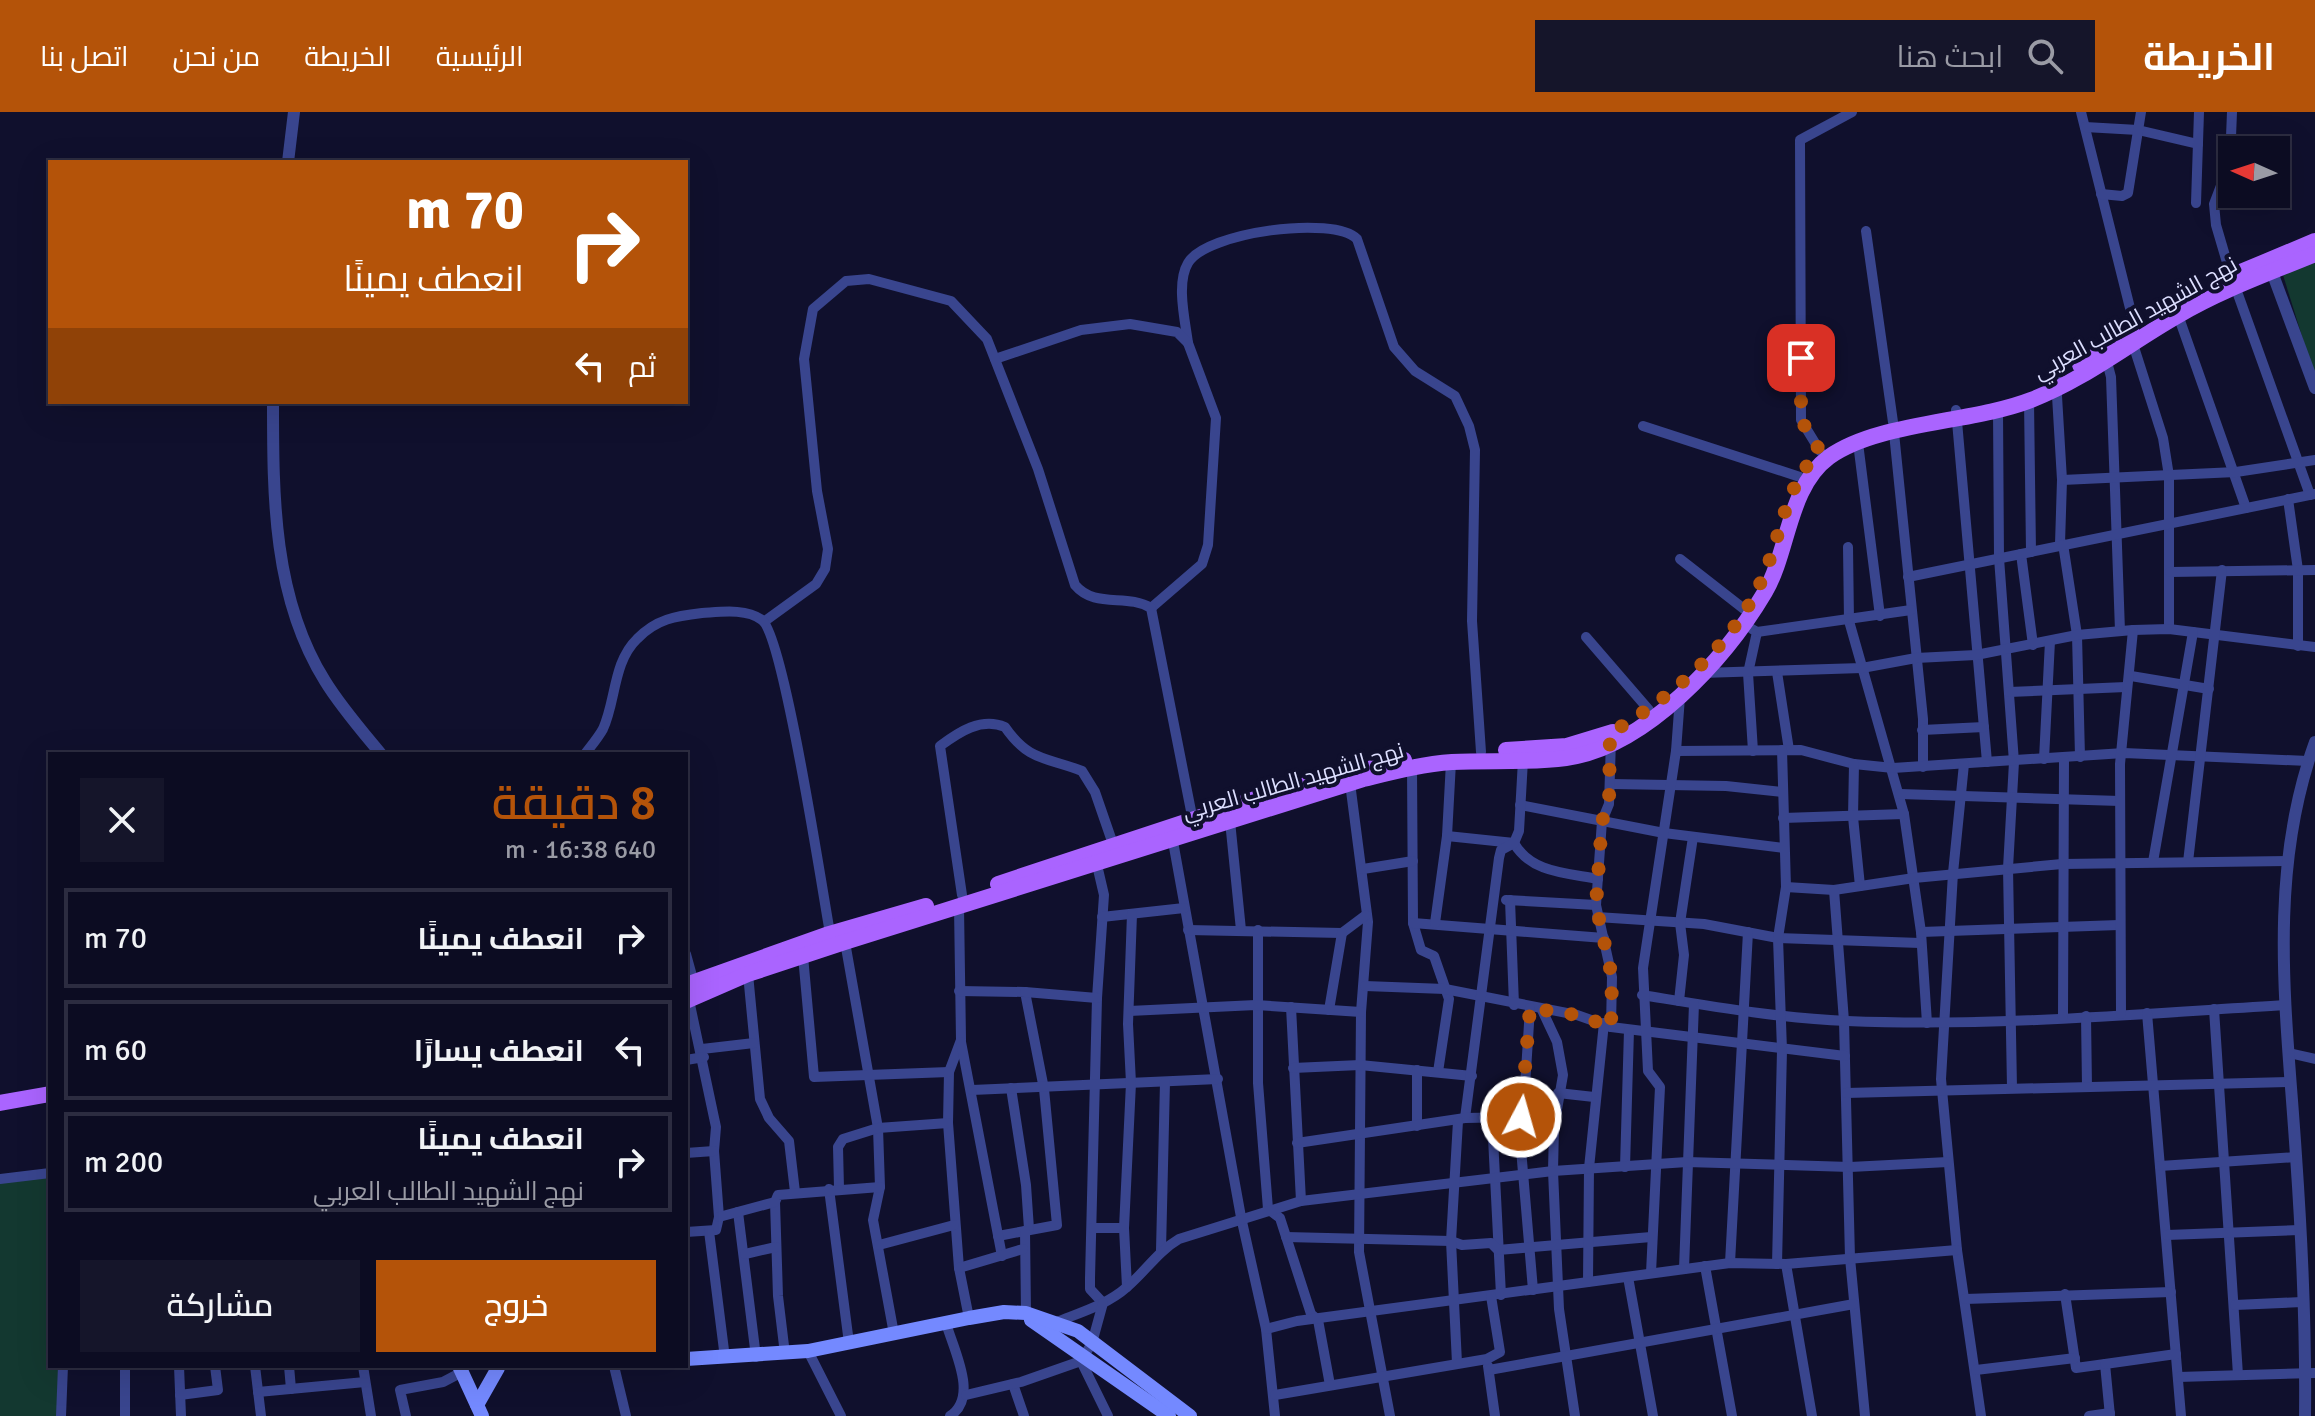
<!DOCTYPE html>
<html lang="ar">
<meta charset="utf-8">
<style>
:root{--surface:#0c0c22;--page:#15152a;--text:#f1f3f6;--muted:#9a9ba5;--line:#2c2c40;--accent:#b45309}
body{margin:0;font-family:Signika,Cairo,sans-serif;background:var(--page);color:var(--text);direction:rtl;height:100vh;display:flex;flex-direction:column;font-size:30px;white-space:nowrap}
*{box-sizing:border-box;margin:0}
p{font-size:26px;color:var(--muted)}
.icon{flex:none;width:44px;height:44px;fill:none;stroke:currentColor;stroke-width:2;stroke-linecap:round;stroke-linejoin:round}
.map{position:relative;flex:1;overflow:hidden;direction:ltr}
.panel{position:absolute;left:48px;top:640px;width:640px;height:616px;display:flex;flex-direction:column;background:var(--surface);border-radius:0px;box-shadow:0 8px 32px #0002,0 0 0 2px var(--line);direction:rtl}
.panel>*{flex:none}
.top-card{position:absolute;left:48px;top:48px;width:640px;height:244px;border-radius:0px;box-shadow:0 8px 32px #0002,0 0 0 2px var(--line);direction:rtl;background:#b45309;color:#fff;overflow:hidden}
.needle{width:52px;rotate:273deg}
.controls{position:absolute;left:2218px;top:24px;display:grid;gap:16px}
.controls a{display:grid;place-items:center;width:72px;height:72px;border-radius:0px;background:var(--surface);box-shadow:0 8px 32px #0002,0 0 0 2px var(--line);font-size:40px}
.pin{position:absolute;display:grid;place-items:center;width:68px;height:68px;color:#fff;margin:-34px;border-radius:16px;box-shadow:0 4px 12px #0006}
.me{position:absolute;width:88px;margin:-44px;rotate:6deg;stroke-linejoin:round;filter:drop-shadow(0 0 6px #0008)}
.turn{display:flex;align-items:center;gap:28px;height:168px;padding:0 32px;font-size:36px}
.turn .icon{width:104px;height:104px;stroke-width:2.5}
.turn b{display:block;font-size:56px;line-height:68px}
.then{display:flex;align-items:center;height:76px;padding:0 32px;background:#0003;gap:16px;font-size:30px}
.round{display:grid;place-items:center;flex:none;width:84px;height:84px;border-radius:0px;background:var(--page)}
.summary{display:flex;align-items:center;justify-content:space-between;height:136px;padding:0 32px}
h1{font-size:48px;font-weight:600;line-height:60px;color:var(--accent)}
.action{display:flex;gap:16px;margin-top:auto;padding:16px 32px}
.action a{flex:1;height:92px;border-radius:0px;background:var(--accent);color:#fff;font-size:32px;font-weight:600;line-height:92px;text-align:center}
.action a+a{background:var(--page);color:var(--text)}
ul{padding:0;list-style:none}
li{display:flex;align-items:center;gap:24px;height:100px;margin:0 16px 12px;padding:0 16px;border:4px solid var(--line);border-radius:0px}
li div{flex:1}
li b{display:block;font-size:30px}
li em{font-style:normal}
header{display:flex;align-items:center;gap:48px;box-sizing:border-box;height:112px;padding:0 40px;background:var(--accent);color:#fff}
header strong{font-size:38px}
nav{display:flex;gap:44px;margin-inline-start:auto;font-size:28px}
.search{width:560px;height:72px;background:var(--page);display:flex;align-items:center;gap:20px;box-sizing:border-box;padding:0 28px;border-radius:0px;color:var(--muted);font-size:30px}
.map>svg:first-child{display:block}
.green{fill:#133830}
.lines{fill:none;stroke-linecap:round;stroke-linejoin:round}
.minor{stroke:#39458e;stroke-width:10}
.tertiary{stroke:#39458e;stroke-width:12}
.secondary{stroke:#7489ff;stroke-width:14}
.primary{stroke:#aa64ff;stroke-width:16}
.route{stroke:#b45309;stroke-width:14;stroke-dasharray:0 25.2}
.labels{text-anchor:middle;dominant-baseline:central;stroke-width:8;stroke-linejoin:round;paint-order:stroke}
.street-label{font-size:22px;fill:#dddfff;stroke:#10102d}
</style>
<header>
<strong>الخريطة</strong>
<div class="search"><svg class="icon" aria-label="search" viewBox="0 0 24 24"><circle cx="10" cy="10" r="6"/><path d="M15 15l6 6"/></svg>ابحث هنا</div>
<nav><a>الرئيسية</a><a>الخريطة</a><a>من نحن</a><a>اتصل بنا</a></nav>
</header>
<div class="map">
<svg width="2315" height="1304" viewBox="0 0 2315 1304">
<rect width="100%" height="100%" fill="#10102d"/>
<!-- green -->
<g class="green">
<polygon points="2315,149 2315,266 2283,163"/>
<polygon points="50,1065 50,1254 62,1254 59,1304 0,1304 0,1071"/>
</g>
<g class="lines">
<!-- minor -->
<g class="minor">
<polyline points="2081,0 2132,204 2133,232 2163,326 2169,364 2169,517"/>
<polyline points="2085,15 2138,18 2198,32"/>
<polyline points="2101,82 2122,84 2128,81 2141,0"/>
<polyline points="2196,91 2199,0"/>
<polyline points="1866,119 1893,310"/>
<polyline points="2231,164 2216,113 2214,92 2230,50 2232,0"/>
<polyline points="2235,174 2310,383"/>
<polyline points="2178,203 2246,396"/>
<path d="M1188,231c-3,-23 -12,-60 0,-80 18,-31 146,-48 169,-24l37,108 21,24 40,25 14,30 6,24 -3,171 9,131"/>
<polyline points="995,247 1081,218 1130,212 1177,220 1188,231 1216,306 1208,433 1202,452 1151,496"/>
<polyline points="2107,250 2111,265 2120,519"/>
<polyline points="2056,267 2062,368 2060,432"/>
<polyline points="2029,289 2031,440"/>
<polyline points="1956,298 1987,650"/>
<polyline points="1998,299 1999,446 2014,650 2008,756 2012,976"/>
<polyline points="1643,314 1800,365"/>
<polyline points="1894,321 1923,607 1923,655"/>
<polyline points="1858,331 1880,504"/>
<polyline points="1820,339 1801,308 1800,28 1852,0"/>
<polyline points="2062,368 2236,360 2315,348"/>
<polyline points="2288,387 2298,458 2298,534"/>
<polyline points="2063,432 2077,523 2080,645"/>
<polyline points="1848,435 1849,509 1904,702 1921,820 1927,911"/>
<polyline points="2021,442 2033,533"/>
<polyline points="1680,447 1744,497"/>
<polyline points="2170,460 2315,458"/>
<polyline points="1908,465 2315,382"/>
<path d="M765,509l51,-37 9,-15 3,-20 -11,-58 -13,-132 9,-50 33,-28 23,-2 82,22 36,38 51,130 37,116c20,24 52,8 76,23l42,213"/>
<polyline points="1752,517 1757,520 1748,561 1753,639"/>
<polyline points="1757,520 1911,498"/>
<polyline points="1586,525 1649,598"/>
<polyline points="1777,560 1789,638"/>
<polyline points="1702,561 1862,556 1916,546 1976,543 2077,523 2133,518 2169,517 2315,535"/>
<polyline points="2131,564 2209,577"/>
<polyline points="2009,580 2126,575"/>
<polyline points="1922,618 1984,615"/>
<polyline points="1676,639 1801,638 1854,652 1893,656 2124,641 2308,649"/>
<path d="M585,642c6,-8 13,-16 18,-25 13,-28 10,-67 34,-90 19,-20 39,-23 65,-26 18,-1 44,-5 60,7 22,17 60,269 68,313"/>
<polyline points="2044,647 2050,529"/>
<polyline points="1854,652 1853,705 1860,774"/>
<polyline points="1964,652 1953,761 1941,967 1957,1138 1981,1304"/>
<polyline points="1412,656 1413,811 1421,838 1434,844 1449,887 1438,960"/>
<polyline points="1350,671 1368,810 1361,900 1359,1140 1390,1304"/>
<polyline points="1611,672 1726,674 1782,680"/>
<polyline points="1900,682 2120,689"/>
<polyline points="1520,693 1664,721 1784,736"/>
<polyline points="1783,706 1904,702"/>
<polyline points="1230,709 1241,818"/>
<polyline points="1172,724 1241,1105 1266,1217 1275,1304"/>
<path d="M1447,724l67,7c17,30 53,30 84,36"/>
<polyline points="2153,750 2193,520"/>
<polyline points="2188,750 2222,458"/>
<polyline points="1097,753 1104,783 1097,886 1090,1166 1090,1177 1103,1191"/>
<polyline points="1363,757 1413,749"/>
<polyline points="1786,775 1834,778 1914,766 2062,752 2288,749"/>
<polyline points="1834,778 1844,909 1850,1146 1865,1304"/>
<path d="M962,783l-22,-149c19,-14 41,-29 65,-19 24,35 42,30 77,44l13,21 19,55"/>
<polyline points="1506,788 1596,793"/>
<polyline points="1510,788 1514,893"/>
<polyline points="959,795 961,928 949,960 948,1011 959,1156 969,1206"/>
<polyline points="1102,805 1184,796"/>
<polyline points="1597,805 1704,812 1778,826 1920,831"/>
<polyline points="1413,811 1604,826"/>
<polyline points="1435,811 1447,724 1451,650"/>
<polyline points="1188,818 1342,821 1366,803"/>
<polyline points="1258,818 1258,971 1268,1097 1280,1106 1311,1202 1318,1208 1330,1273"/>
<polyline points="1921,820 2119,813"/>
<polyline points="845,830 878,1016 880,1075 873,1108 894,1222"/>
<polyline points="686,842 694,871 689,888 716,1015 714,1039 719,1105 716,1118 686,1120"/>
<polyline points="803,844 814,965 949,960"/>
<polyline points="748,862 760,987 769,1006 789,1029 795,1080"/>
<polyline points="1365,874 1445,877 1577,903 1611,915 1845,944"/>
<polyline points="959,879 1025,880 1044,977 1057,1113 998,1124"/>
<polyline points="1025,880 1097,886"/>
<path d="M1642,883c68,11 135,23 205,26 146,6 292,-7 438,-16"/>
<polyline points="1679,889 1684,843 1680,811 1693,725"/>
<polyline points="1291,895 1301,1089"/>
<polyline points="1530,896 1521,1037 1533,1178"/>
<polyline points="2214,897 2238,1263"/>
<polyline points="1329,898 1342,821"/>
<polyline points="1542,898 1557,930 1563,963 1554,1015 1553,1059 1559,1197 1575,1304"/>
<polyline points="1129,899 1256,893 1361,900"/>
<polyline points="2147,901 2181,1304"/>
<polyline points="2121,902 2120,652 2133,518"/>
<polyline points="2086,904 2087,975"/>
<polyline points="2063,905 2064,647"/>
<polyline points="1611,915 1612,865 1596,793 1602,709 1609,692 1611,628"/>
<polyline points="961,930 1002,1144"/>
<polyline points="702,937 754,931"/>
<polyline points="2289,941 2315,947"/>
<polyline points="686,948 704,945"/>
<polyline points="1293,956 1360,953 1472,964"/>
<polyline points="1417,958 1417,1014"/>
<polyline points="1011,976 1026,1073 1029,1117"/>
<polyline points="972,978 1218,967"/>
<polyline points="1558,981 1594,985"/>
<polyline points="1846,981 2290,970"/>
<polyline points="1465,1006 1499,746 1501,738 1514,731 1519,719 1523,648"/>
<polyline points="1492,1006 1501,1183"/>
<polyline points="1297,1031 1465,1006 1521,1005"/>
<polyline points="686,1041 714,1039"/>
<polyline points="2160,1054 2296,1045"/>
<polyline points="1625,1055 1629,918"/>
<polyline points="0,1067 50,1061"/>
<polyline points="839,1076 838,1035 843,1027 878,1016 948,1011"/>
<polyline points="829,1077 849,1231"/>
<polyline points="775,1090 778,1184 785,1242"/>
<polyline points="738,1100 756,1245"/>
<polyline points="719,1105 775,1090 778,1083 880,1075"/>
<polyline points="1092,1116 1124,1116"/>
<polyline points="709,1119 725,1246"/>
<polyline points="1025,1119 1026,1201"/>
<polyline points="2167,1123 2299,1118"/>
<polyline points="1286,1125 1451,1129 1462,1133 1491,1131 1498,1138 1651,1125"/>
<polyline points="879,1133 954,1113"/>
<polyline points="1161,1138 1165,970"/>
<polyline points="745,1142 776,1135"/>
<polyline points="1730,1151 1748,820"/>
<polyline points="1777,1152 1782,938 1778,826 1786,775 1782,638"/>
<polyline points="1786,1152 1812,1304"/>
<polyline points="1705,1154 1732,1304"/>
<polyline points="959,1156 1023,1137"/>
<polyline points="1684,1157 1694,892"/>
<polyline points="1651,1161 1660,975 1648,959 1643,856 1676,639 1680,585"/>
<polyline points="1628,1165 1653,1304"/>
<polyline points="1588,1170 1589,1056 1604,911"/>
<polyline points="1127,1175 1124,1116 1131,971 1128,912 1132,802"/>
<polyline points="2065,1182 2076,1256 2105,1252 2110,1304"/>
<polyline points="1965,1187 2171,1180"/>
<polyline points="2235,1193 2302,1190"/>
<path d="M1059,1209c23,-9 49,-17 68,-34 19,-16 30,-35 52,-48l122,-38 252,-30 134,-9 163,5 98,-5"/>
<path d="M946,1211c8,28 33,74 4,93"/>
<polyline points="1266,1217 1297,1209 1730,1151 1786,1152 1957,1138"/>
<polyline points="808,1239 841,1304"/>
<polyline points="1081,1249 1108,1304"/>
<polyline points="1457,1251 1451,1129 1458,1009"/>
<polyline points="2105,1252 2176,1242"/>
<polyline points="179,1254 181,1304"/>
<polyline points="255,1254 261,1304"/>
<polyline points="289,1254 291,1277"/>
<polyline points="363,1254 371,1304"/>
<polyline points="614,1254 626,1304"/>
<polyline points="1488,1254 1495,1304"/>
<polyline points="1489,1258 1854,1192"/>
<polyline points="1976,1258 2075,1246"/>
<polyline points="2178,1265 2315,1261"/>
<polyline points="1013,1272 1024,1304"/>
<polyline points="258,1280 365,1270"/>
<polyline points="180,1283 218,1278 215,1254"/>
<polyline points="966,1283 1021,1270 1081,1249 1092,1231 1103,1191"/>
<polyline points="1275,1283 1487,1247 1500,1240 1491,1184"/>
<polyline points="61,1304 63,1254"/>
<polyline points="125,1304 125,1254"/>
<polyline points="406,1304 400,1278 443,1270 462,1260"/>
<polyline points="2089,1304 2110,1301"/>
</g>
<!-- tertiary -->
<g class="tertiary">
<polyline points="288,50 294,0"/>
<polyline points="2269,152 2315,276"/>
<path d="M273,290c0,95 0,196 52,279 16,26 37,50 56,73"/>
<path d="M2305,1304c1,-86 -3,-174 -9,-260 -9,-140 -30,-279 19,-414"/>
</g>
<!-- secondary -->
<g class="secondary">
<polyline points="1031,1208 1169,1304"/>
<polyline points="686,1247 808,1239 969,1206 1004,1200 1026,1201 1078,1219 1190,1304"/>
<polyline points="459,1254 482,1304"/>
<polyline points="477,1293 498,1256"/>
</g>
<!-- primary -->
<g class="primary">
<polyline points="2224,167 2315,129"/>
<polyline points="2080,253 2132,221"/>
<polyline points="1506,638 1567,634 1613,620"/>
<polyline points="998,772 1267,683 1404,648"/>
<polyline points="686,873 826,823 926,794"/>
<path d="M686,889l62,-27 97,-32 518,-163c29,-7 59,-15 89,-17 38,-2 77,1 114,-4 80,-11 160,-100 199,-166 24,-41 23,-105 64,-135 49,-35 143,-34 202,-57 54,-21 97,-56 146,-84 44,-26 92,-43 138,-62"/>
<polyline points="0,991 50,982"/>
</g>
</g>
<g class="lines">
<!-- route -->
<path class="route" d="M1521,1005l9,-109 47,7 34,12 1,-50 -16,-72 6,-84 7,-17 1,-71c62,-35 129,-93 155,-161 17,-41 21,-89 55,-121l-19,-31v-62"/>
</g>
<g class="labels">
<!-- street labels -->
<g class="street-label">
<text transform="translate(2135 206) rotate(-29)">نهج الشهيد الطالب العربي</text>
<text transform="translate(1293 669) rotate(-16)">نهج الشهيد الطالب العربي</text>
</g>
</g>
</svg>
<div class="controls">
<a><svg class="needle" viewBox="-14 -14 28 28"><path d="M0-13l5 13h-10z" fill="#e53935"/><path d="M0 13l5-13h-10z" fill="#9a9ba5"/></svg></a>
</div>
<div class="pin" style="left:1801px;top:246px;background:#d93025"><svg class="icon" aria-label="arrive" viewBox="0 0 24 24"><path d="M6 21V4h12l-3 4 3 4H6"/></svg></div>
<svg class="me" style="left:1521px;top:1005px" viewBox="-20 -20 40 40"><circle r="17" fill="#b45309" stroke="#fff" stroke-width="3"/><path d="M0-11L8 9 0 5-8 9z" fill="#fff"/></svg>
<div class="top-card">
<div class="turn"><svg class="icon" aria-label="right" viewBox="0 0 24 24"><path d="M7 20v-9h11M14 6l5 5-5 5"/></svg><div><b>70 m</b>انعطف يمينًا</div></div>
<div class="then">ثم<svg class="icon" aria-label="left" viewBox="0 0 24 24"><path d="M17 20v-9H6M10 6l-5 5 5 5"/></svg></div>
</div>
<section class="panel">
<div class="summary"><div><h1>8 دقيقة</h1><p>640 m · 16:38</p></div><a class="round"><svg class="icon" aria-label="close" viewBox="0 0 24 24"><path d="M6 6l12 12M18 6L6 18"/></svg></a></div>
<ul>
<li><svg class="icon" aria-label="right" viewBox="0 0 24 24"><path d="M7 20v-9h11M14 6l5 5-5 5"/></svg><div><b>انعطف يمينًا</b></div><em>70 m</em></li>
<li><svg class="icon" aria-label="left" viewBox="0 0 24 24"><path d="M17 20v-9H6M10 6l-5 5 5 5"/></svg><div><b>انعطف يسارًا</b></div><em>60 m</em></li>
<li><svg class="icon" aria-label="right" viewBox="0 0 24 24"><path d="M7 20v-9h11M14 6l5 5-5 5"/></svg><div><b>انعطف يمينًا</b><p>نهج الشهيد الطالب العربي</p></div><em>200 m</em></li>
</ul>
<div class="action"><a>خروج</a><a>مشاركة</a></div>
</section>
</div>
